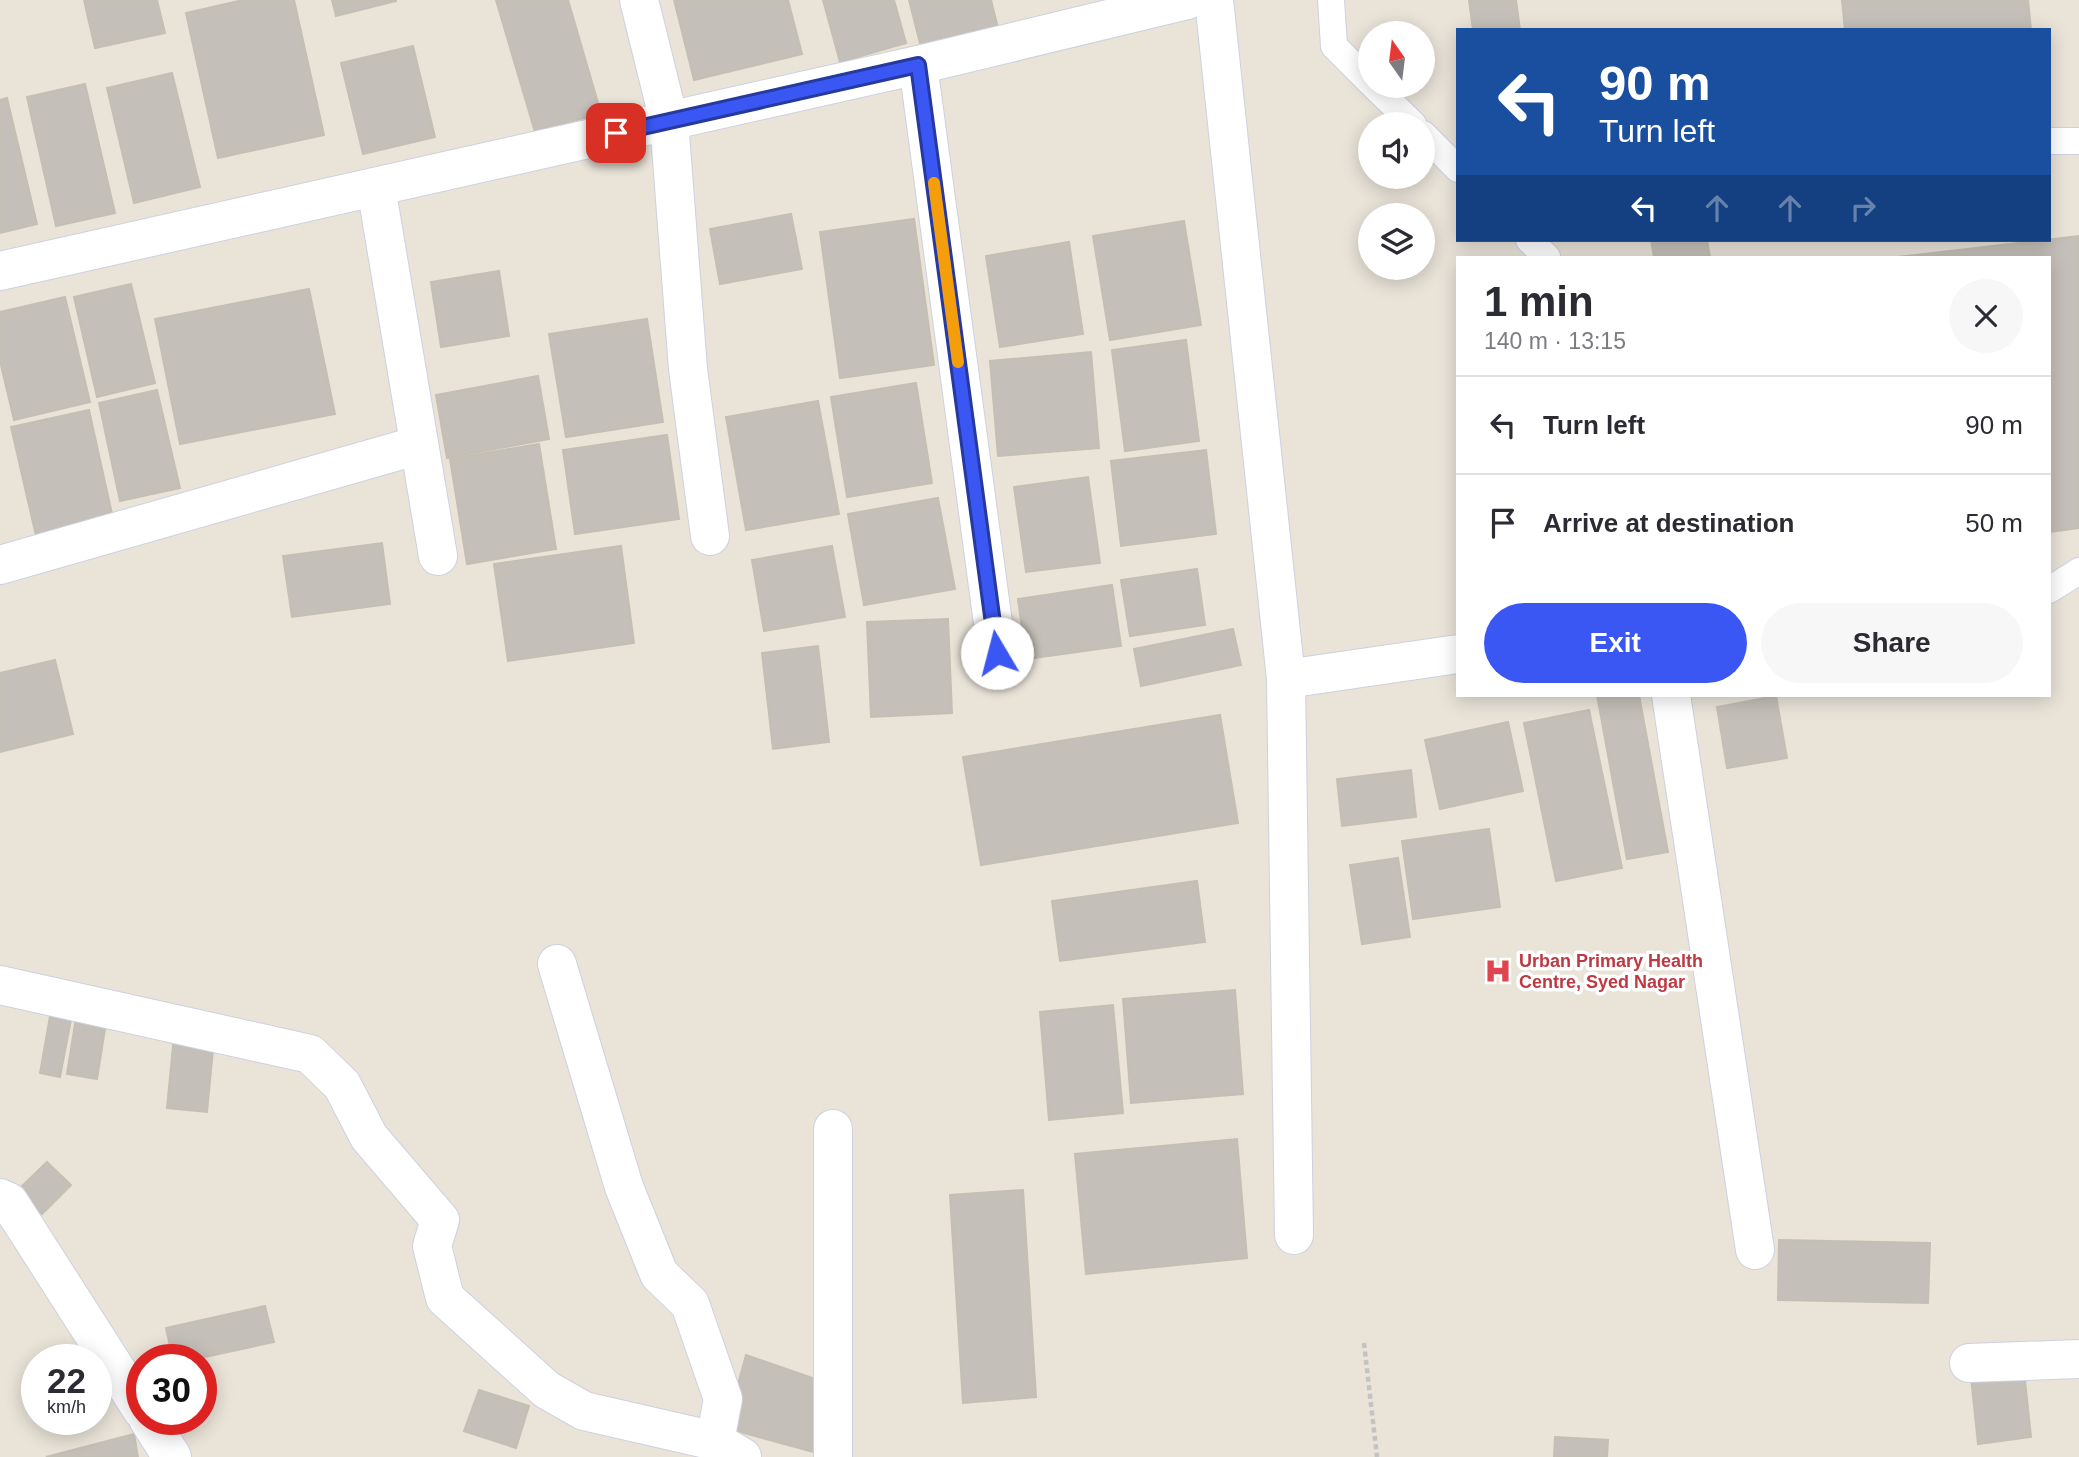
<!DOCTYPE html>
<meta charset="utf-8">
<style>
:root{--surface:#fff;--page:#f7f7f7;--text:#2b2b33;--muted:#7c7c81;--line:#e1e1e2;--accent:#3b57f3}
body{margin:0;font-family:Arial,sans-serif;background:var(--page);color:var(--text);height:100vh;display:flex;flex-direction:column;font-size:26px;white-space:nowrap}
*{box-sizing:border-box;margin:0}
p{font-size:23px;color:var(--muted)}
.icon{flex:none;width:38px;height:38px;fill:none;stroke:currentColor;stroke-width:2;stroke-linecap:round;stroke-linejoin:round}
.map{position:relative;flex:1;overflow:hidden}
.side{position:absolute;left:1456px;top:256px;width:595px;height:441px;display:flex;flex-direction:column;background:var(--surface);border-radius:0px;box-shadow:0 4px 18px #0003}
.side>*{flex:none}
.hud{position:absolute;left:1456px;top:28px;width:595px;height:214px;border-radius:0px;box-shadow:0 4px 18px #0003;background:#1a4fa0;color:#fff;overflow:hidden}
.needle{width:46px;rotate:346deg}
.buttons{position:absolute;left:1358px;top:21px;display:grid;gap:14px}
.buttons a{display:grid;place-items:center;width:77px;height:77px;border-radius:50%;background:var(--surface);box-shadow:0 4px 18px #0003;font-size:35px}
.speed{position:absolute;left:21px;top:1344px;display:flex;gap:14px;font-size:35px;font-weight:700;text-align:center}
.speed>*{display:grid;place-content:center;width:91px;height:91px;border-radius:50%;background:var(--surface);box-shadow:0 4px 18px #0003;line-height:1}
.speed small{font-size:18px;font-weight:400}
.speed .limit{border:10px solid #d22;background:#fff;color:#111}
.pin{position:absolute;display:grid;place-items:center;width:60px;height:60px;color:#fff;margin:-30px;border-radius:14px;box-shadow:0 4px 10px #0006}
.me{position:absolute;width:77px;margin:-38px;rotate:352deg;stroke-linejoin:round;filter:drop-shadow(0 0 5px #0008)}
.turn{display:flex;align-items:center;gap:24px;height:147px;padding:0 28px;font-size:32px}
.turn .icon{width:91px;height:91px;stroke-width:2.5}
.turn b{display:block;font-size:49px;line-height:60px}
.lanes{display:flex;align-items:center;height:66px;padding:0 28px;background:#0003;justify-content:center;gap:35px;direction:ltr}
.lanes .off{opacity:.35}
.round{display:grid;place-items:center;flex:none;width:74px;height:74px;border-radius:37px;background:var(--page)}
.summary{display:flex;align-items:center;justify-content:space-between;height:119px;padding:0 28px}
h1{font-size:42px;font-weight:800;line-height:52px}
.button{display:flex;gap:14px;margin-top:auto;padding:14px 28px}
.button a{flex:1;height:80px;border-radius:42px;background:var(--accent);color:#fff;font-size:28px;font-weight:800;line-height:80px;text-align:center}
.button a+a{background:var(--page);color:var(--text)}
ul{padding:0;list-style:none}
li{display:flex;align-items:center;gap:21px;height:98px;padding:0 28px;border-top:2px solid var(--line)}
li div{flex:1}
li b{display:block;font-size:26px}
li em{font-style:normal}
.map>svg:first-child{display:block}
.building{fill:#c4bfb8;stroke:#c4bfb3;stroke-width:2}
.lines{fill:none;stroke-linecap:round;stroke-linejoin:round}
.service-casing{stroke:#ced1e0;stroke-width:28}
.minor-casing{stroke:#ced1e0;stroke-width:40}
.tertiary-casing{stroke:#ced1e0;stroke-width:40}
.path{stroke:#c3c3c3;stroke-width:4.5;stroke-dasharray:5 3.5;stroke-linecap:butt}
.service{stroke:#fff;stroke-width:26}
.minor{stroke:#fff;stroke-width:38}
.tertiary{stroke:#fff;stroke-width:38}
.route-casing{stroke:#26399e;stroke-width:18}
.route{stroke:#3b57f3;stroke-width:12}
.slow{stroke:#f59e0b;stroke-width:12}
.labels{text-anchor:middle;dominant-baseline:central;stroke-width:7;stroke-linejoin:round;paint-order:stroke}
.health-label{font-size:18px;font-weight:bold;fill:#be3a42;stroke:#fff;text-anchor:start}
</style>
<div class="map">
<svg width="2079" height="1457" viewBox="0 0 2079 1457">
<rect width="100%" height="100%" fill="#e9e3d8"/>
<!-- building -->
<g class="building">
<polygon points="84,0 157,0 165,33 95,48"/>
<polygon points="243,0 294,0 324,135 218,158 186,13"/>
<polygon points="332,0 396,0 396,1 336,16"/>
<polygon points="496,0 568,0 601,113 535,132"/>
<polygon points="674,0 788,0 802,54 694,80"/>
<polygon points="823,0 894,0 906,43 840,62"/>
<polygon points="909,0 991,0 998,28 921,47"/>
<polygon points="1469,0 1516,0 1520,30 1473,30"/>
<polygon points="1842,0 2028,0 2031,30 1845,30"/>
<polygon points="413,46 435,137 363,154 341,63"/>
<polygon points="172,73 200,187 134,203 107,88"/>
<polygon points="85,84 115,213 56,226 27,97"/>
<polygon points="7,98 37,224 0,233 0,100"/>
<polygon points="791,214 802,269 720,284 710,229"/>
<polygon points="914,219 934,365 840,378 820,232"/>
<polygon points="1184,221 1201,325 1110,340 1093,236"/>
<polygon points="2079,236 2079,528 2049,532 2049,257 1898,257"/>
<polygon points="1651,240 1707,240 1710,257 1654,257"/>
<polygon points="1069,242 1083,334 1000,347 986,256"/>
<polygon points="499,271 509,336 441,347 431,282"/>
<polygon points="131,284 155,383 97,397 74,297"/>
<polygon points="309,289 335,414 180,444 155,319"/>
<polygon points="65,297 90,402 14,420 0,361 0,312"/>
<polygon points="647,319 663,422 566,437 549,334"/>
<polygon points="1186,340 1199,441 1125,451 1112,350"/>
<polygon points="1091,352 1099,448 998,456 990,361"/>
<polygon points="538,376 549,439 447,458 436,395"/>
<polygon points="916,383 932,483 847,497 831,397"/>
<polygon points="157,390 180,488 120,501 99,403"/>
<polygon points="818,401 839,514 746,530 726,417"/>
<polygon points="89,410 114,523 37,540 11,427"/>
<polygon points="667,435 679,519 575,534 563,450"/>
<polygon points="539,444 556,549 467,564 450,459"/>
<polygon points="1206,450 1216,534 1121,546 1111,461"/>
<polygon points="1088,477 1100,563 1026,572 1014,487"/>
<polygon points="938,498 955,589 864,605 848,514"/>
<polygon points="382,543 390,604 292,617 283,556"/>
<polygon points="621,546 634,643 508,661 494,564"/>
<polygon points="832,546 845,617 764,631 752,560"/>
<polygon points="1197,569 1205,625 1130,636 1121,580"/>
<polygon points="1112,585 1121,646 1026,659 1018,599"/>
<polygon points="948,619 952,713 871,717 867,622"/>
<polygon points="1233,629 1241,665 1141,686 1134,649"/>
<polygon points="818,646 829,742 773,749 762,653"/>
<polygon points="55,660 73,734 0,752 0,673"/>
<polygon points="1597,695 1639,695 1668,852 1627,859"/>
<polygon points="1776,696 1787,758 1727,768 1717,707"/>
<polygon points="1589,710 1622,868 1556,881 1524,723"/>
<polygon points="1220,715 1238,823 981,865 963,757"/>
<polygon points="1508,722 1523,791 1440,809 1425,740"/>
<polygon points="1411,770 1416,817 1342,826 1337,779"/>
<polygon points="1489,829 1500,907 1413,919 1402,841"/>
<polygon points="1398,858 1410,937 1362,944 1350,865"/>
<polygon points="1197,881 1205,942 1060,961 1052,901"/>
<polygon points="1235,990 1243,1094 1131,1103 1123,999"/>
<polygon points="52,1005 73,1009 60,1077 40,1073"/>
<polygon points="78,1005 108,1010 97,1079 67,1074"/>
<polygon points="1113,1005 1123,1113 1049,1120 1040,1012"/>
<polygon points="174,1036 214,1039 207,1112 167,1108"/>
<polygon points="1237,1139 1247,1258 1086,1274 1075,1154"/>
<polygon points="47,1162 71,1185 42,1214 18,1190"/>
<polygon points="1023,1190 1036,1397 963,1403 950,1195"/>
<polygon points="1779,1240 1930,1243 1928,1303 1778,1300"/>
<polygon points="265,1306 274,1342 191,1360 173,1360 166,1328"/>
<polygon points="746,1355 821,1381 817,1453 726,1428"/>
<polygon points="2024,1371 2031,1437 1978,1444 1971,1377"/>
<polygon points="479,1390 529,1406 516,1448 464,1431"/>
<polygon points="134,1434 138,1457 46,1457"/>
<polygon points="1555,1437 1608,1440 1607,1457 1554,1457"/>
</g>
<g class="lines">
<defs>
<g id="service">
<polyline points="1331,0 1334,46 1370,82"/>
<polyline points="1374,86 1413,124"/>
<polyline points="1423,134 1458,169"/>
<polyline points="2049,141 2079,141"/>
<polyline points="1529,240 1547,257"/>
<polyline points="2049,590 2079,571"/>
</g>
<g id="minor">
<polyline points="639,0 669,121 688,369 710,536"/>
<polyline points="1214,0 1286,679 1294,1235"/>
<polyline points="918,65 997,653"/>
<polyline points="376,187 438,556"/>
<polyline points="0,271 918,65 1187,0"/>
<polyline points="0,565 419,445"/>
<polyline points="1286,679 1458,654"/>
<polyline points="1671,695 1755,1250"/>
<polyline points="557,964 624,1187 659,1274 690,1304 723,1399 715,1441"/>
<polyline points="0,985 310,1054 342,1085 369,1137 440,1220 432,1246 445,1298 547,1390 584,1411 715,1441 742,1457"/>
<polyline points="1969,1363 2079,1359"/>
<polyline points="833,1457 833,1129"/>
</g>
<g id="tertiary">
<polyline points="0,1198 9,1202 142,1410"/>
<polyline points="148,1419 172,1457"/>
</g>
</defs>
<!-- service casing -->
<use href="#service" class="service-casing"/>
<!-- minor casing -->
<use href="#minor" class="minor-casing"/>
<!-- tertiary casing -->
<use href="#tertiary" class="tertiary-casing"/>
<!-- path -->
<polyline class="path" points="1364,1343 1377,1457"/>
<!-- service -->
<use href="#service" class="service"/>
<!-- minor -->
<use href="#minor" class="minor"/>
<!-- tertiary -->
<use href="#tertiary" class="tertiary"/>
</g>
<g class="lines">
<defs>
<polyline id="route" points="616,133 918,65 997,653"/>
</defs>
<!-- route casing -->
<use href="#route" class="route-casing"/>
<!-- route -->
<use href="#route" class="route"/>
<!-- slow -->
<polyline class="slow" points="934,183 958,362"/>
</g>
<!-- icons -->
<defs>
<symbol id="hospital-bare" viewBox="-9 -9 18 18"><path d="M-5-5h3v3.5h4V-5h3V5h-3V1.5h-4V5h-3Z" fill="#e0444e" stroke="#fff" stroke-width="2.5" paint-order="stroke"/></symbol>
</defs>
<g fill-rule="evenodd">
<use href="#hospital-bare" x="1479" y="952" width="38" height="38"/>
</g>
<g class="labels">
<!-- health labels -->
<g class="health-label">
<text x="1519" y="961">Urban Primary Health<tspan x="1519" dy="21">Centre, Syed Nagar</tspan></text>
</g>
</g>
</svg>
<div class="buttons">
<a><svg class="needle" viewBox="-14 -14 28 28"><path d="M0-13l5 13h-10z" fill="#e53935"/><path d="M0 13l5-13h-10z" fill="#7c7c81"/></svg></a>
<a><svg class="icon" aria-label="sound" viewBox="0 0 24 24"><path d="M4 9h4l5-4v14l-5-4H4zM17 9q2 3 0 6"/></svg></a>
<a><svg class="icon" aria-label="layers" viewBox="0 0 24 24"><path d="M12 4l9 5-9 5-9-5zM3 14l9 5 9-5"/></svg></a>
</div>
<div class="speed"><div>22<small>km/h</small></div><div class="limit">30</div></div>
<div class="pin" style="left:616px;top:133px;background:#d93025"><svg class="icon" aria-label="arrive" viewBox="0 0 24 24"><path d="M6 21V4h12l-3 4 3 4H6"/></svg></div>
<svg class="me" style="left:997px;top:653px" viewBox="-20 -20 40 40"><circle r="19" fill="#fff"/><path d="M0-13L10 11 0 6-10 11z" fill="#3b57f3"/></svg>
<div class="hud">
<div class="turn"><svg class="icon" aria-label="left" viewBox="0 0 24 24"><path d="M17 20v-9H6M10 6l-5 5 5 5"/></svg><div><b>90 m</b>Turn left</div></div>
<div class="lanes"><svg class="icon" aria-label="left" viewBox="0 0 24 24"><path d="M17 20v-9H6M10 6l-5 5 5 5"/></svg><svg class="icon off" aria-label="ahead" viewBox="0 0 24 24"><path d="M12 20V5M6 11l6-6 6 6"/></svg><svg class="icon off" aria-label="ahead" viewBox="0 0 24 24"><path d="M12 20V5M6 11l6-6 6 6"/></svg><svg class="icon off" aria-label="right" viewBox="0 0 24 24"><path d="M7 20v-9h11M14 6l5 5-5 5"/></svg></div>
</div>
<section class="side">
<div class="summary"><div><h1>1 min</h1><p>140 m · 13:15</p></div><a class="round"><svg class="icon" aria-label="close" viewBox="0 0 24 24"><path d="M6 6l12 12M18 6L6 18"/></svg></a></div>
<ul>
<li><svg class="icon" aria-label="left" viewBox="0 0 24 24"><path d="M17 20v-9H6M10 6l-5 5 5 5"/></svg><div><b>Turn left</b></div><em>90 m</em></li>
<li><svg class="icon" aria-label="arrive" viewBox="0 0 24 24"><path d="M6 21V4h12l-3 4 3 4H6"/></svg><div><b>Arrive at destination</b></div><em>50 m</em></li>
</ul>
<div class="button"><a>Exit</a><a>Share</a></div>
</section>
</div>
